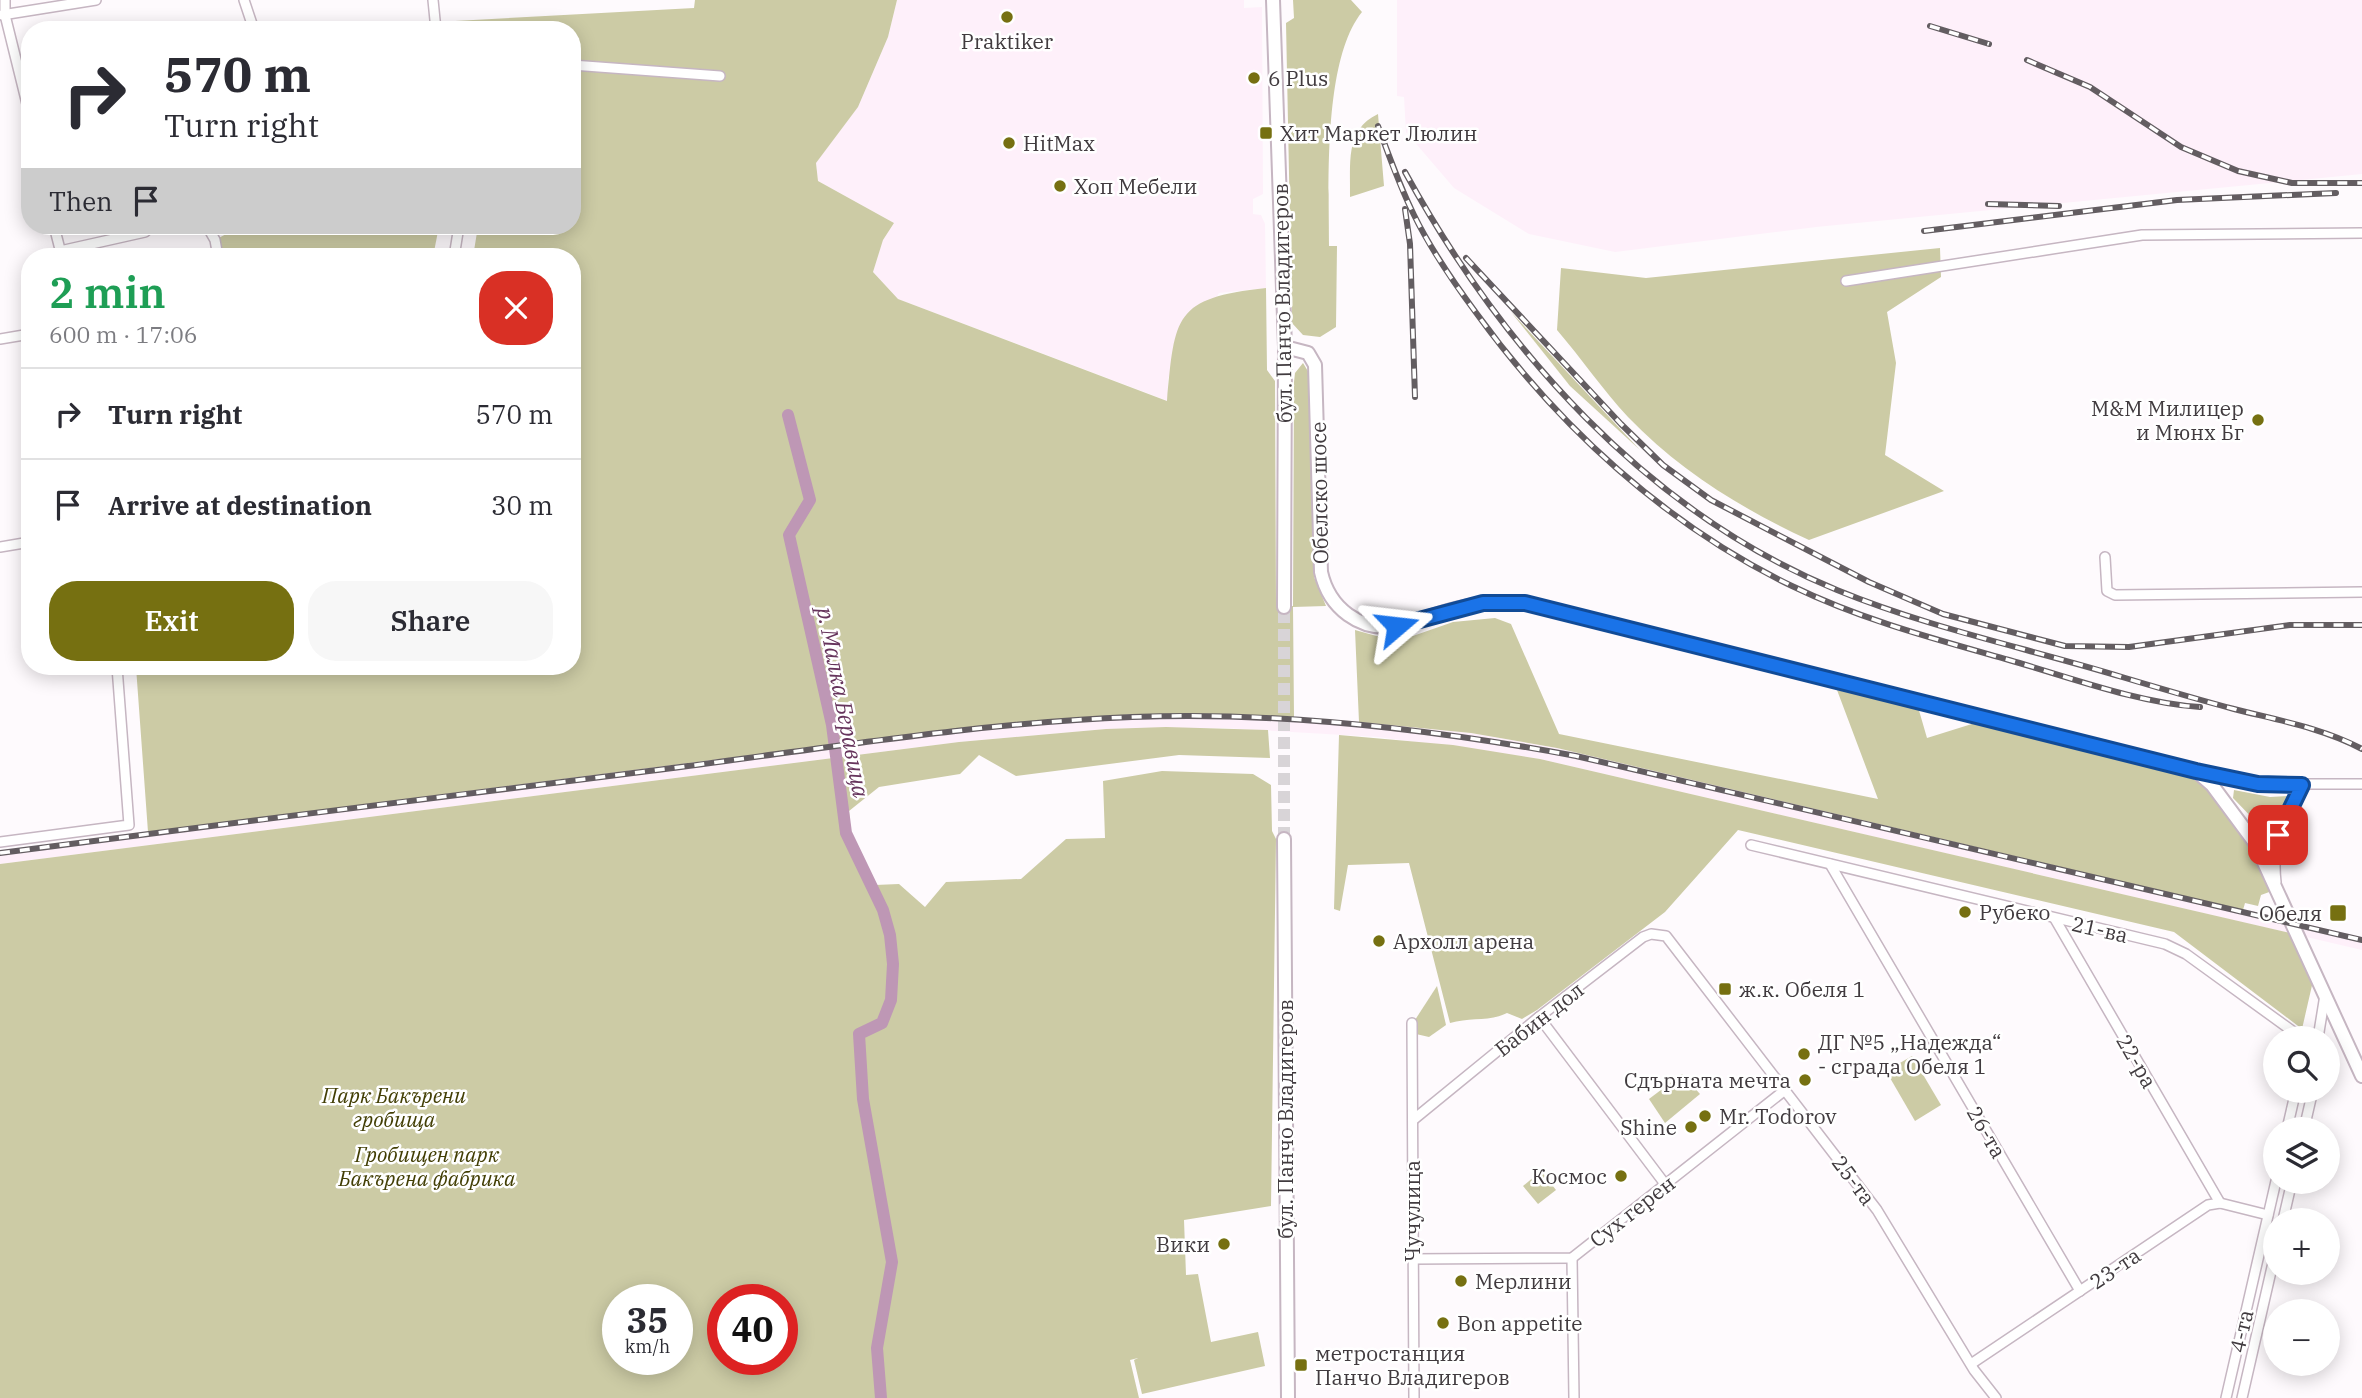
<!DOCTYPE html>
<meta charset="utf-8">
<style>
:root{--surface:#fff;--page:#f7f7f7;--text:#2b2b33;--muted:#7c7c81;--line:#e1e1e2;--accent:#767011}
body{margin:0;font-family:"IBM Plex Serif",serif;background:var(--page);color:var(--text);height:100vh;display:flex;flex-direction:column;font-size:26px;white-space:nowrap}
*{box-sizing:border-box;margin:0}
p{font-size:23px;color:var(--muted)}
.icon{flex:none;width:38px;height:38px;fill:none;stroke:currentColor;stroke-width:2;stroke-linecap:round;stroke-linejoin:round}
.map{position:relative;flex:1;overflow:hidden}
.panel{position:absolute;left:21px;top:248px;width:560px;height:427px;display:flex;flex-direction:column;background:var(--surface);border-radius:28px;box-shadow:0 4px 18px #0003}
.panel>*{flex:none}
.guide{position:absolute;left:21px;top:21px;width:560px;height:214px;border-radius:28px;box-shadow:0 4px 18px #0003;background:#fff;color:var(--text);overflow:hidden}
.controls{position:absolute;left:2263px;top:1026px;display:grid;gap:14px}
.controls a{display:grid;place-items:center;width:77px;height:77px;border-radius:50%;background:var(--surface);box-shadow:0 4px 18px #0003;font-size:35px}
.speed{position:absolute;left:602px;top:1284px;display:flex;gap:14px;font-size:35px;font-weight:700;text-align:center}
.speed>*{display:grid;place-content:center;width:91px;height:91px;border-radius:50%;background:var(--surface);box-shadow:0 4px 18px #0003;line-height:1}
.speed small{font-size:18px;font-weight:400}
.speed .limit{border:10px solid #d22;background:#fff;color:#111}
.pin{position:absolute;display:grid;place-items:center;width:60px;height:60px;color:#fff;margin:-30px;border-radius:14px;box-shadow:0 4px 10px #0006}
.me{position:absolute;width:77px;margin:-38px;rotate:73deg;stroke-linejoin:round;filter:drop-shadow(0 0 5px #0008)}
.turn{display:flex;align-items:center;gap:24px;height:147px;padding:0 28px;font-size:32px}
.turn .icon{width:91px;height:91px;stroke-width:2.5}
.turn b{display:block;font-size:49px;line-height:60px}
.then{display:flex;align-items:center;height:66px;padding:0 28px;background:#0003;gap:14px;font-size:26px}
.round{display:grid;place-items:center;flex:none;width:74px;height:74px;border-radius:28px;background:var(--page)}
.summary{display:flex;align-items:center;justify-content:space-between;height:119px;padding:0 28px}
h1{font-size:42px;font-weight:600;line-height:52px;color:#1e9e55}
.button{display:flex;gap:14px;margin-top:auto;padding:14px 28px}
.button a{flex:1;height:80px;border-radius:28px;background:var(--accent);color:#fff;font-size:28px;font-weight:600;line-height:80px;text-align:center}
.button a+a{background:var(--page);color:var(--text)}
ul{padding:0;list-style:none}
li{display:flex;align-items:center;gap:21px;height:91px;padding:0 28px;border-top:2px solid var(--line)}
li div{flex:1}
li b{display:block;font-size:26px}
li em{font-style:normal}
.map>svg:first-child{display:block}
.built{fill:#fef0fa}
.green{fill:#cccba5;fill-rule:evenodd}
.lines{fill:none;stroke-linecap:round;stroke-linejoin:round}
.canal{stroke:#be97b5;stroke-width:12}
.secondary-tunnel{stroke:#d8d4d7;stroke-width:12;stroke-dasharray:12 6;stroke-linecap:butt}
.street-casing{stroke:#c6b6c2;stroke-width:12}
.secondary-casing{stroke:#c6b6c2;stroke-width:16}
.street{stroke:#fff;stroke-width:9}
.secondary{stroke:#fff;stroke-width:12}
.rail-casing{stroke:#635d61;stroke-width:6}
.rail{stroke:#fff;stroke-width:3.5;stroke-dasharray:10;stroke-linecap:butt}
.route-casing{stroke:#114b97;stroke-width:18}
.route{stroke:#1a73e8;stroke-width:12}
.poi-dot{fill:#767011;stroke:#fff;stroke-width:2.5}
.labels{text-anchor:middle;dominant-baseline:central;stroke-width:5;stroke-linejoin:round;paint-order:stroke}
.poi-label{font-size:21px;fill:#413b3f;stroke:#fff;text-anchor:start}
.street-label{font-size:21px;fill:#413b3f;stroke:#fff}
.park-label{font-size:21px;font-style:italic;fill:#423e04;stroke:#fff}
.water-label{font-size:23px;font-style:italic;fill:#66345c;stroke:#fff}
</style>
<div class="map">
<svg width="2362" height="1398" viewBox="0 0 2362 1398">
<rect width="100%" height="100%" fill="#fefafd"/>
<!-- built -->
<g class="built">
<polygon points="897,0 1244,0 1244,8 1262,7 1263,194 1253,199 1253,214 1261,215 1265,224 1266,288 1219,293 1168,378 1168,401 898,299 873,272 883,240 894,223 818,181 816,163 858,107 888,37"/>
<polygon points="1397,0 2362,0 2362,174 1816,227 1615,252 1529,234 1454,188 1406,132 1404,97 1397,96"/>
<polygon points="1136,714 1235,714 1384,724 1471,733 1557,748 2362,937 2362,950 1540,759 1378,737 1224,728 1106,729 959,742 0,864 0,852 448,792 956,729"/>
</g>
<!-- green -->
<g class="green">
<path d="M695,0h202l-9,37 -30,70 -42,56 2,18 76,42 -11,17 -10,32 25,27 269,102c8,-85 7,-103 99,-113l1,82 8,11 1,225h17l1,-224 1,-9 8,-10 6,10 5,204 12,29 -33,1 1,110 -159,-3 -179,15 -808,103 -12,-165h436v-410h-99l5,-31h94v-196h-116l-1,-9 239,-13z"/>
<path d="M1293,0h58l11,12c-39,48 -33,173 -33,234h8l-1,81 -16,10 -17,-2 -11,-12 -6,-300 8,-5z"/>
<path d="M1378,114l6,72 -34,11c1,-32 -6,-67 28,-83z"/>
<polygon points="241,226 439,226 433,257 218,257 215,240"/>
<path d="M1940,248l1,29 -54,35 9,51 -11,92 59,36 -135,49c-67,-31 -129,-69 -181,-123 -25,-27 -47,-59 -71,-87l4,-62 85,10z"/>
<polygon points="1511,312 1640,450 1570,386"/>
<path d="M1495,618l16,6 48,110 319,65 -41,-109 81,17 9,31 48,-15 219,55c36,28 60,72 78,113l-11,4 -3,11 -13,-3 -2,7 -686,-162 -86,-15 -112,-11 -4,-92 25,7h30l43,-15z"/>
<path d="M1166,727l102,3 2,28 -91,-3 -163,21 -37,-21 -19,19 -81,13 -30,24 2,25 24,49 24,-1 26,23 21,-25 75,-3 45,-40 39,-1 -2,-57 59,-10 91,3 18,11 1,46 4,8 -5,367 -87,14 2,55 12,-1 13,68 47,-10 7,34 -123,28 -8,-34 4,-2 -8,2 9,38h-1139v-534l959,-122 147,-13zM618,1300h59v60h-59zM723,1300h59v60h-59z"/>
<path d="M1339,735l114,10 87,14 750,174 23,48 -11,48 -128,-97 -436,-102 -73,82 -128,98 -15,9 -15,-6c-18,9 -37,4 -57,10l-41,-160 -61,2 -8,46 -6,-2z"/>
<polygon points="2234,790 2270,797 2288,796 2289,800 2276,821 2268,826 2259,825 2233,798"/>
<polygon points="1437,986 1446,1025 1429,1037 1416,1034 1415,1020"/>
<polygon points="1912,1056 1941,1105 1915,1121 1886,1071"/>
<polygon points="1682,1074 1700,1094 1665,1123 1649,1099"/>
<polygon points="1541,1171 1556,1190 1538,1204 1523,1186"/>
</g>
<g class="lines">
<!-- canal -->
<polyline class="canal" points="788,415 810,500 789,535 832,725 846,833 883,910 890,935 893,964 891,1000 882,1023 859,1034 863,1099 892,1262 877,1348 881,1398"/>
<!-- secondary-tunnel -->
<polyline class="secondary-tunnel" points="1284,839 1284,607"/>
<defs>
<g id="street">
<polyline points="5,0 5,15 30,116"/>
<polyline points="244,0 254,30"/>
<polyline points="433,0 436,30"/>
<polyline points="2,15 96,0"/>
<polyline points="572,65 720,76"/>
<polyline points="54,226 62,257"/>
<polyline points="207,226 215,240 218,257"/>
<polyline points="60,251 145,232 152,226"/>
<polyline points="454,257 459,226"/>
<polyline points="1846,281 2142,235 2362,233"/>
<polyline points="0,339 30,334"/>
<polyline points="0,547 30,542"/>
<polyline points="2105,557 2107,591 2115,595 2362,592"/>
<polyline points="2197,771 2258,784 2362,784"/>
<polyline points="0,842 129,825 117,667"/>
<polyline points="1751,845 2165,944 2186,954 2302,1038"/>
<polyline points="1830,864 2080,1291"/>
<path d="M2276,882c-5,-41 9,-62 26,-97"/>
<polyline points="2055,919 2220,1203"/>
<polyline points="1539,1017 1665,1184"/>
<polyline points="1412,1023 1414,1398"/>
<polyline points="2318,1038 2325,995"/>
<polyline points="1413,1120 1539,1017 1643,937 1651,934 1666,936 1877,1210 1974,1370 1996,1398"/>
<polyline points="2287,1129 2296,1090"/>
<polyline points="2304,1129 2313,1090"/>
<polyline points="2283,1220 2292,1181"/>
<polyline points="1572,1258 1574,1398"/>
<polyline points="1412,1259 1572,1258 1785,1090"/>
<polyline points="1971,1364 2208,1205 2220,1203 2268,1215"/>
<polyline points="2226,1398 2276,1181"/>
<polyline points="2242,1398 2275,1254"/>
</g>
<g id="secondary">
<polyline points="1273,0 1285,347 1284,607"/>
<path d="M1285,347l23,6 7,12 6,207c8,36 39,60 76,54 20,-3 39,-13 58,-17 23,-6 46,-8 70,-6l671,168 16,14 43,58 107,233"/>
<polyline points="1284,839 1288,1398"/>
</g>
</defs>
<!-- street casing -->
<use href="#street" class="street-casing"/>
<!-- secondary casing -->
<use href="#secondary" class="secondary-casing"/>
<!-- street -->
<use href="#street" class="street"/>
<!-- secondary -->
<use href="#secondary" class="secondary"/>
<defs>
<g id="rail">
<polyline points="1930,26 1989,44"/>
<polyline points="2027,60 2090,87 2181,147 2238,171 2292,183 2362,183"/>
<path d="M1378,126c11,30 22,61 36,89 17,35 40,68 63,99 82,113 189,211 315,272 70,34 143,53 217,74 60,17 129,43 191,47"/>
<path d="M1405,172c97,177 242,340 432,418 92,38 190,58 285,87 37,11 74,22 112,32 43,11 89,19 128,40"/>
<polyline points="1988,204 2059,206"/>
<polyline points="1405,209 1410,244 1415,397"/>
<polyline points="1924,231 2177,200 2336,193"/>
<polyline points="1466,258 1621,424 1663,465 1711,500 1869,582 1943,614 2065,646 2129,647 2290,625 2362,625"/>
<path d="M0,853c216,-28 433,-55 649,-82 160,-20 322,-48 483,-54 149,-6 299,12 444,39l786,184"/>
</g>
</defs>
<!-- rail casing -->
<use href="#rail" class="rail-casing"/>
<!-- rail -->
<use href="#rail" class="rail"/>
</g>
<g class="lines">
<defs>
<polyline id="route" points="1397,626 1483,603 1525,603 2196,771 2258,784 2302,785 2278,835"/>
</defs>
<!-- route casing -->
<use href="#route" class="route-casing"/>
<!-- route -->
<use href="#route" class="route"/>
</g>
<!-- markers -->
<g class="poi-dot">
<circle cx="1007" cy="17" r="7"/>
<circle cx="1254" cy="78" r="7"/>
<rect x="1259" y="126" width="14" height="14" rx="3.5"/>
<circle cx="1009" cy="143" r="7"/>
<circle cx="1060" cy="186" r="7"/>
<circle cx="2258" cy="420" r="7"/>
<circle cx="1965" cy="912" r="7"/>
<rect x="2329" y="904" width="18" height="18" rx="3.5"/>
<circle cx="1379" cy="941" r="7"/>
<rect x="1718" y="982" width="14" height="14" rx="3.5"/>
<circle cx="1804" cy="1054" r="7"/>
<circle cx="1805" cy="1080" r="7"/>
<circle cx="1705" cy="1116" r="7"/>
<circle cx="1691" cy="1127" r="7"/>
<circle cx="1621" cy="1176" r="7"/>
<circle cx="1224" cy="1244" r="7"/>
<circle cx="1461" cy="1281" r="7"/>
<circle cx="1443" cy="1323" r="7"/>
<rect x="1294" y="1358" width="14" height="14" rx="3.5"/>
</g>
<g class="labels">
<!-- poi labels -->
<g class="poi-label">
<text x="1007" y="41" text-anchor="middle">Praktiker</text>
<text x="1268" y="78">6 Plus</text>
<text x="1280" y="133">Хит Маркет Люлин</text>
<text x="1023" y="143">HitMax</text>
<text x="1074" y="186">Хоп Мебели</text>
<text x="2244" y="408" text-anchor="end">М&amp;M Mилицер<tspan x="2244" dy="24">и Мюнх Бг</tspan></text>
<text x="1979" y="912">Рубеко</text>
<text x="2322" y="913" text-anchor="end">Обеля</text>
<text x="1393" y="941">Архолл арена</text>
<text x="1739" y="989">ж.к. Обеля 1</text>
<text x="1818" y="1042">ДГ №5 „Надежда“<tspan x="1818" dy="24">- сграда Обеля 1</tspan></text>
<text x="1791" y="1080" text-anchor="end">Сдърната мечта</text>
<text x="1719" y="1116">Mr. Todorov</text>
<text x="1677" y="1127" text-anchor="end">Shine</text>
<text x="1607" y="1176" text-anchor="end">Космос</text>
<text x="1210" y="1244" text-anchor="end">Вики</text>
<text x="1475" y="1281">Мерлини</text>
<text x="1457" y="1323">Bon appetite</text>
<text x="1315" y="1353">метростанция<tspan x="1315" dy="24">Панчо Владигеров</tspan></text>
</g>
<!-- street labels -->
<g class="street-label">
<text transform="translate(1282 303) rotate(-91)">бул. Панчо Владигеров</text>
<text transform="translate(1319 493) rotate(-91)">Обелско шосе</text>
<text transform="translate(2100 929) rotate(13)">21-ва</text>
<text transform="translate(1539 1019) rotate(-38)">Бабин дол</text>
<text transform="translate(2137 1061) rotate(60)">22-ра</text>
<text transform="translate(1285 1119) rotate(-90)">бул. Панчо Владигеров</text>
<text transform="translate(1987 1132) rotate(60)">26-та</text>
<text transform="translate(1854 1180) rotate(53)">25-та</text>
<text transform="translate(1412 1211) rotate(-90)">Чучулица</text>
<text transform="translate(1632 1211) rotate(-38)">Сух герен</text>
<text transform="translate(2115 1268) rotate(-34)">23-та</text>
<text transform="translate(2241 1331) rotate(-77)">4-та</text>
</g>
<!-- park labels -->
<g class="park-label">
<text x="394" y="1095">Парк Бакърени<tspan x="394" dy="24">гробища</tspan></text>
<text x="427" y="1154">Гробищен парк<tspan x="427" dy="24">Бакърена фабрика</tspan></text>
</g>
<!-- water labels -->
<g class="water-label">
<text transform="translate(844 702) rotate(79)">р. Малка Беравица</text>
</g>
</g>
</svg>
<div class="controls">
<a><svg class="icon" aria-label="search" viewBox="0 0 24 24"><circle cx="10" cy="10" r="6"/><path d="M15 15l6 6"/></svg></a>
<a><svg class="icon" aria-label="layers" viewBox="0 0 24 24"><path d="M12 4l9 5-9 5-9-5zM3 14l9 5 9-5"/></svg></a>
<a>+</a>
<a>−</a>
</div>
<div class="speed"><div>35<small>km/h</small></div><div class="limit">40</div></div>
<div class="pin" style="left:2278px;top:835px;background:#d93025"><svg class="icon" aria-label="arrive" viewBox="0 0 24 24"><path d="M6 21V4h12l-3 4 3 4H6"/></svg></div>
<svg class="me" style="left:1397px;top:626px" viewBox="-20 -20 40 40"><path d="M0-17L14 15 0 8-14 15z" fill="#1a73e8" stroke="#fff" stroke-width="4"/></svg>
<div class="guide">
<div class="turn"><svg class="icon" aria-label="right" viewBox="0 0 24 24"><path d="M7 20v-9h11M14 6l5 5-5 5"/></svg><div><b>570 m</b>Turn right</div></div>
<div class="then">Then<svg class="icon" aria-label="arrive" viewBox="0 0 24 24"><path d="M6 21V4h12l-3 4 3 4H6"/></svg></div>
</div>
<section class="panel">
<div class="summary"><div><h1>2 min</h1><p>600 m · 17:06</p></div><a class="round" style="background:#d93025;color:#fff"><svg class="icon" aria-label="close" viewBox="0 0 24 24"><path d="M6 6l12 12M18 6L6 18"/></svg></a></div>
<ul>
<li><svg class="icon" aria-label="right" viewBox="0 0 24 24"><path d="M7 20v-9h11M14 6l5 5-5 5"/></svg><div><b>Turn right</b></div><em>570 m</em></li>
<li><svg class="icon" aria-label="arrive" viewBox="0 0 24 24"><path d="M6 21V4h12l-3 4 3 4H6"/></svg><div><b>Arrive at destination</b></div><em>30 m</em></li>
</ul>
<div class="button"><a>Exit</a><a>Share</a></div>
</section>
</div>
